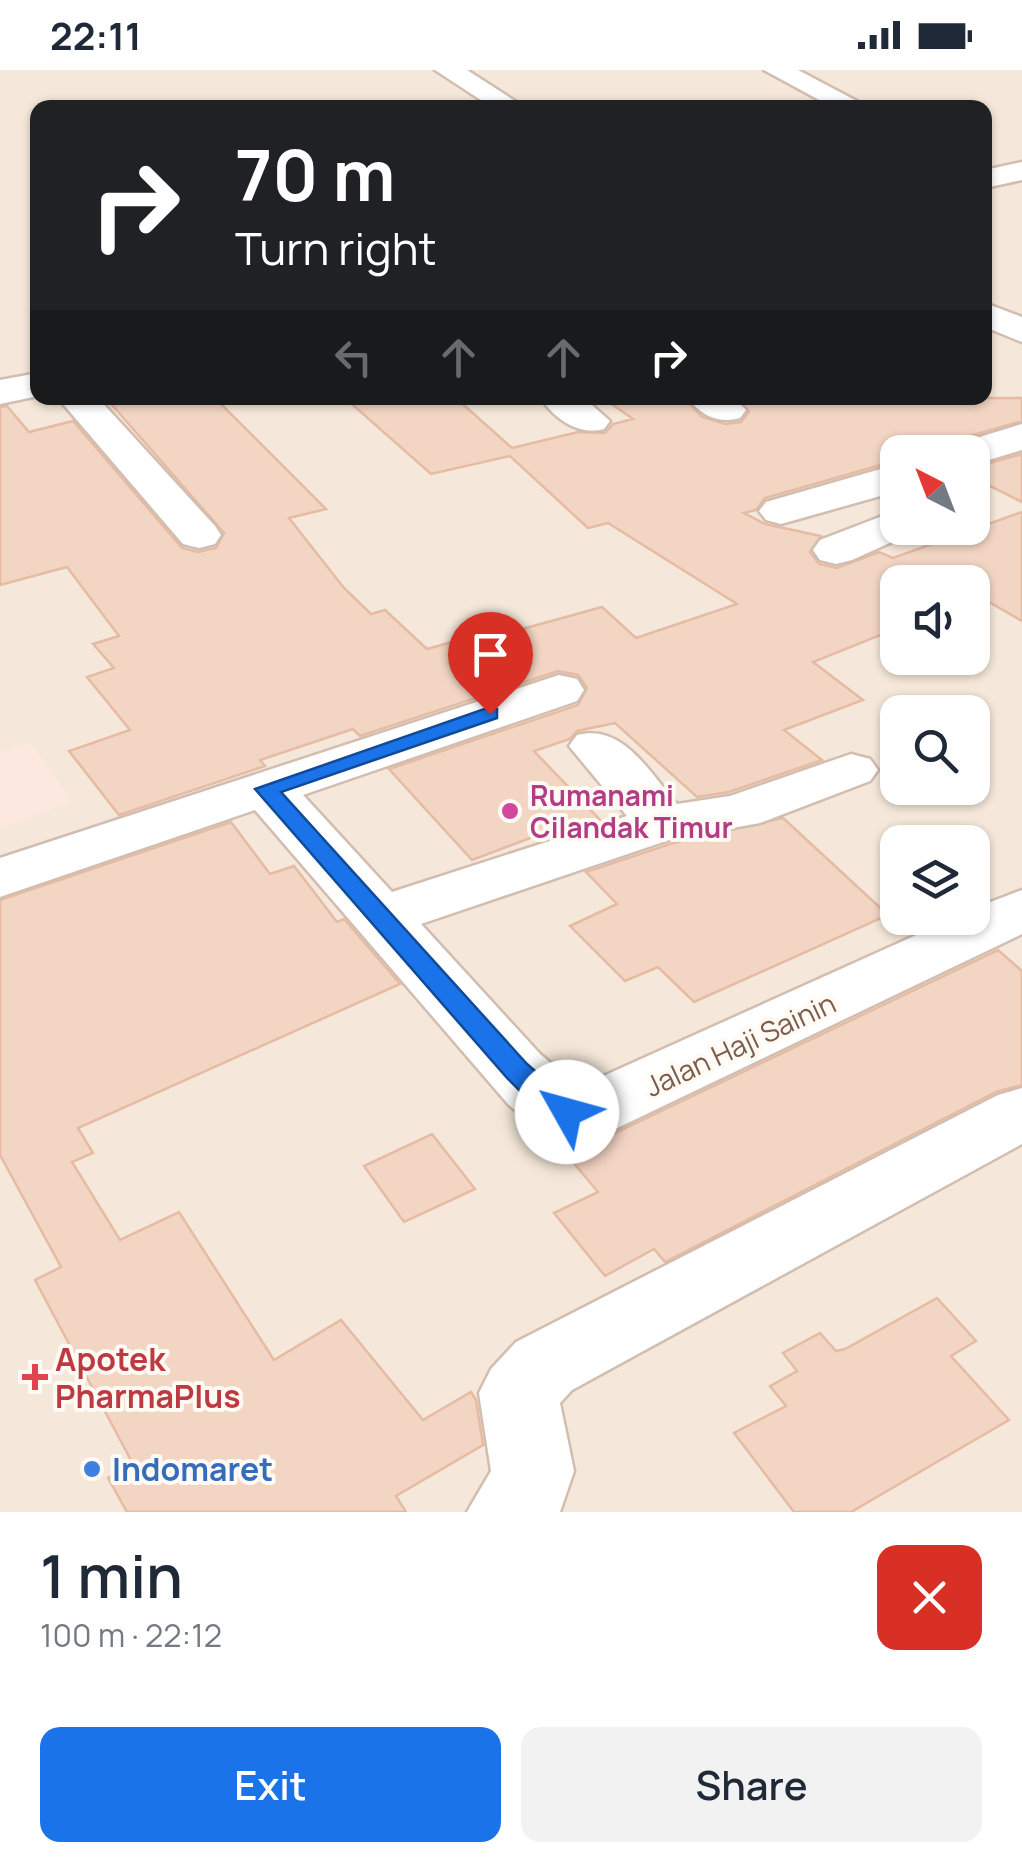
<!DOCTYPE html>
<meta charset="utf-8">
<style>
:root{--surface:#fff;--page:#f2f2f3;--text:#1f2937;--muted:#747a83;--accent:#1a73e8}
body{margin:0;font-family:Manrope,sans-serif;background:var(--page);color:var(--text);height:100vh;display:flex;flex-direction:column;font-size:38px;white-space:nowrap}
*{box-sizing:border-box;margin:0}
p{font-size:32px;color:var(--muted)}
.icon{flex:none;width:55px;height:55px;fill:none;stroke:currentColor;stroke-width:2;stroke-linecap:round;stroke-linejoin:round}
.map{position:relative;height:1442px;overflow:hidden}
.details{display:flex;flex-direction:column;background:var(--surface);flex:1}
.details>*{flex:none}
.hud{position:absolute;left:30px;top:30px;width:962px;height:305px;border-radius:20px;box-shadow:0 2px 8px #0004;background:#202124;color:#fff;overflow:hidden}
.needle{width:65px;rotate:318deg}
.tools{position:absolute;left:880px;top:365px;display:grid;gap:20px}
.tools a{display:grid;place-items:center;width:110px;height:110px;border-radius:20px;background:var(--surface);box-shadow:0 2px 8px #0004;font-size:50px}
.pin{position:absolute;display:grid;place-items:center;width:85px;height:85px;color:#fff;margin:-102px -42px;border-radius:50% 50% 50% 0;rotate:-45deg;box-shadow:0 0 10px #0007}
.pin .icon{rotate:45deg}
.me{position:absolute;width:110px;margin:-55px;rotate:308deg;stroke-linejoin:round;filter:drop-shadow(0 0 8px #0008)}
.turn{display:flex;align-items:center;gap:35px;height:210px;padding:0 40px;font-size:45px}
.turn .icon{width:130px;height:130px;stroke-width:2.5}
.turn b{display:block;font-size:70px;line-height:85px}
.lanes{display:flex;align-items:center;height:95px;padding:0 40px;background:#0003;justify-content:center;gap:50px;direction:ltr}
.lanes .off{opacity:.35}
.round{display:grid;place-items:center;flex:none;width:105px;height:105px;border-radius:20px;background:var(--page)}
.head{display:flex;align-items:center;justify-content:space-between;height:170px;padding:0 40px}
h1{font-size:60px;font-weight:600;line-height:75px}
.primary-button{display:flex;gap:20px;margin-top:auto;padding:20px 40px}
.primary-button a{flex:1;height:115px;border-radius:20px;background:var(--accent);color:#fff;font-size:40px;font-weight:600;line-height:115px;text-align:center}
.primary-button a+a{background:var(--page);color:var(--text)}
.status{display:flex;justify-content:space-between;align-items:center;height:70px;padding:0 50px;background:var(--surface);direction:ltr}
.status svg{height:28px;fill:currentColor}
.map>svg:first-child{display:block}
.residential{fill:#f5e8da;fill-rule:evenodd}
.commercial{fill:#fde8e0}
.building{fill:#f3d5c3;stroke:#e6bba3;stroke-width:2.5}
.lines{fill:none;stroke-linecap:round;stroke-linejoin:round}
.minor-casing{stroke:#d1beb0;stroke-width:5}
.minor{fill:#fff;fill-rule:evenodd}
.route{fill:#1a73e8;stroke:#114b97;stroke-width:2.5}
.hotel-dot{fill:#d1479c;stroke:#fffaf3;stroke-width:4}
.health-dot{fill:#e0444e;stroke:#fffaf3;stroke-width:4}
.shop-dot{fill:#3f7fe0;stroke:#fffaf3;stroke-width:4}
.labels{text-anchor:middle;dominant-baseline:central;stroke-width:8;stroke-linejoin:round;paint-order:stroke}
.hotel-label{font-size:28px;font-weight:bold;fill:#b23c85;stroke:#fffaf3;text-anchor:start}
.street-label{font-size:28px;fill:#7a5c4d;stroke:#fffaf3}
.near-health-label{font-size:32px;font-weight:bold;fill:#be3a42;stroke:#fffaf3;text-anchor:start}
.near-shop-label{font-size:32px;font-weight:bold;fill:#366cbe;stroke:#fffaf3;text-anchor:start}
</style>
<div class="status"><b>22:11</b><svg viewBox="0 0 49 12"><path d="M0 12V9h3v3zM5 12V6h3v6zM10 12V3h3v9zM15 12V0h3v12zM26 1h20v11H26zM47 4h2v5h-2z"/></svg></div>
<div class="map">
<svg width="1022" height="1442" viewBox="0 0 1022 1442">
<rect width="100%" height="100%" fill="#fdf6ec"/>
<!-- residential -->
<path class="residential" d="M0,0h1022v1442h-1022zM38,38h947v290h-947zM898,382h74v76h-74zM898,512h74v76h-74zM898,642h74v76h-74zM898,772h74v76h-74z"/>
<!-- commercial -->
<polygon class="commercial" points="30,672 73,732 0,758 0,682"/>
<!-- building -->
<g class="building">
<polygon points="106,328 215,328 326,439 289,448 344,518 371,544 385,540 427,579 509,556 515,561 602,537 636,568 737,534 608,453 588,458 510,386 431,404 345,328 456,328 512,378 578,362 605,363 613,354 633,349 603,328 684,328 702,347 725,354 741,352 749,342 739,328 1022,328 1022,351 956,370 948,382 898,382 898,390 765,428 756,440 744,443 765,454 821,466 810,482 819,494 837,498 879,482 893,488 1022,442 1022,551 982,528 972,532 972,512 898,512 898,558 813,592 863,630 784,660 822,690 729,722 697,727 615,653 577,661 570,669 534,681 601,751 551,767 546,762 472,790 389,699 578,635 587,618 578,605 558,601 360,666 353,659 260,690 265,696 119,745 69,681 130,660 87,607 114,598 93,574 119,566 67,497 0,515 0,337 7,336 29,362 73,351 182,478 198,482 216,478 224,463"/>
<polygon points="1022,384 1022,432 972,407 972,398"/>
<polygon points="783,748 888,845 694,932 658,897 625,911 570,856 617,834 586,802 673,773"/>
<polygon points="231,752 270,804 294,796 337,852 344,849 400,914 78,1058 93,1083 72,1092 120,1170 179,1142 274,1290 341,1250 423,1350 471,1322 476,1330 483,1375 396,1426 406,1442 127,1442 108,1408 133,1394 35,1210 61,1197 0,1085 0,830"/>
<polygon points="998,880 1022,901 1022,1015 996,1022 665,1192 654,1179 605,1206 554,1143 598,1122 552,1067 582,1070 611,1065"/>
<polygon points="432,1064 475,1119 404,1152 364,1096"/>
<polygon points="937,1228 976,1271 951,1286 1009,1350 851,1442 794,1442 734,1363 786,1336 770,1316 797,1301 783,1283 820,1263 836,1281 845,1279"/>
</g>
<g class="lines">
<defs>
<g id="minor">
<polygon points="435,0 467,0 526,38 493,38"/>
<polygon points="764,0 798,0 870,38 834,38"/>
<polygon points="1022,92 1022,110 985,118 985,100"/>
<polygon points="985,233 1022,247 1022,272 985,257"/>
<polygon points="38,303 38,326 0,334 0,310"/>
<polygon points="58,328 98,328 215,456 221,465 215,474 199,478 183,474"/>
<path d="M541,328h43l26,23 -6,8c-25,7 -50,-10 -63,-31z"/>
<path d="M688,328h46l12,12 -6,8c-21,6 -39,-2 -52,-20z"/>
<polygon points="1022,354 1022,380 972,395 972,382 952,382 957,374"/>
<polygon points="898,394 898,421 781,454 766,450 759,441 766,432"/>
<polygon points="898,440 898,458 917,458 914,462 852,490 836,494 820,490 813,480 820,470"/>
<path d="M559,605l18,4 7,11 -7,11 -274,94 89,97 235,-76 -58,-70 8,-11c46,-12 72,37 100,69l53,-8 121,-42 19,5 8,11 -8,11 -110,42 -88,16 -251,85 119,130 39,33 375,-169h18v-9l50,-19v44l-413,198c-37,11 -72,-1 -101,-28l-253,-294 -255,87v-39z"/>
<polygon points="1022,1018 1022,1074 572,1320 560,1333 574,1401 560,1442 467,1442 491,1401 479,1323 491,1299 516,1272 998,1025"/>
</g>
</defs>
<!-- minor casing -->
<use href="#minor" class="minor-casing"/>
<!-- minor -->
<use href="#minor" class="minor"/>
</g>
<!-- route -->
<path class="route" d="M490,637l7,2v9l-216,74 246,272c13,12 47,37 54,48l-4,8 -10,3 -27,-12 -33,-33 -252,-289z"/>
<!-- markers -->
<circle class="hotel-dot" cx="510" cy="741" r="10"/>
<path class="health-dot" d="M30 1292h10v10h10v10h-10v10h-10v-10h-10v-10h10z"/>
<circle class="shop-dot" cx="92" cy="1399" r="10"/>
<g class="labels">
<!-- hotel labels -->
<g class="hotel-label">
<text x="530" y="725">Rumanami<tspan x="530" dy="32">Cilandak Timur</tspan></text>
</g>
<!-- street labels -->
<g class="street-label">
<text transform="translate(740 974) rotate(-25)">Jalan Haji Sainin</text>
</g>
<!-- near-health labels -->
<g class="near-health-label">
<text x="55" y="1289">Apotek<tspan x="55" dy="37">PharmaPlus</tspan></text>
</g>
<!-- near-shop labels -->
<g class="near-shop-label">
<text x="112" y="1399">Indomaret</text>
</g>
</g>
</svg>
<div class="tools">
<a><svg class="needle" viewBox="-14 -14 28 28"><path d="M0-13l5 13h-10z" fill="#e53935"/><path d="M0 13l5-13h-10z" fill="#747a83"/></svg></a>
<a><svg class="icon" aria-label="sound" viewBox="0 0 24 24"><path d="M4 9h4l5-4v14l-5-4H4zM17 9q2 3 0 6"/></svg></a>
<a><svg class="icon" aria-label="search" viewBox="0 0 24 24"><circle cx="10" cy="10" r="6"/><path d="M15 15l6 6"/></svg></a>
<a><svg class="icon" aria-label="layers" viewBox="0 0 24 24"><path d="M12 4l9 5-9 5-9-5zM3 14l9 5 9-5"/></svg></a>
</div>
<div class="pin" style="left:490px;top:644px;background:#d93025"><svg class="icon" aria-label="arrive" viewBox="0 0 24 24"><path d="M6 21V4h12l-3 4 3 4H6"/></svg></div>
<svg class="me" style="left:567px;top:1042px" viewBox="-20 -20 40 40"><circle r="19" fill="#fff"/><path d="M0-13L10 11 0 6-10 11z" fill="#1a73e8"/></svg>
<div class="hud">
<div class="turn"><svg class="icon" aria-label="right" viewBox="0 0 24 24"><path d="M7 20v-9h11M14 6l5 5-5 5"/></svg><div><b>70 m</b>Turn right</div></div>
<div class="lanes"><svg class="icon off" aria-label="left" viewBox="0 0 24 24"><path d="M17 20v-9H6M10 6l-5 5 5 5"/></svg><svg class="icon off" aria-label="ahead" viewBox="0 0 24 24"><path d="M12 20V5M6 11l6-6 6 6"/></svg><svg class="icon off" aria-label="ahead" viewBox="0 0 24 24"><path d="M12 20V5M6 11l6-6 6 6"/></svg><svg class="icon" aria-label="right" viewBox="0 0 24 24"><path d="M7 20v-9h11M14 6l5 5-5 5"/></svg></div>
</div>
</div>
<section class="details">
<div class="head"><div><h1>1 min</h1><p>100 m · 22:12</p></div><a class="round" style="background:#d93025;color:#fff"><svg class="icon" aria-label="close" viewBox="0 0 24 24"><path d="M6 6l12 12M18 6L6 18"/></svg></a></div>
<div class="primary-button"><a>Exit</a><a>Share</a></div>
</section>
